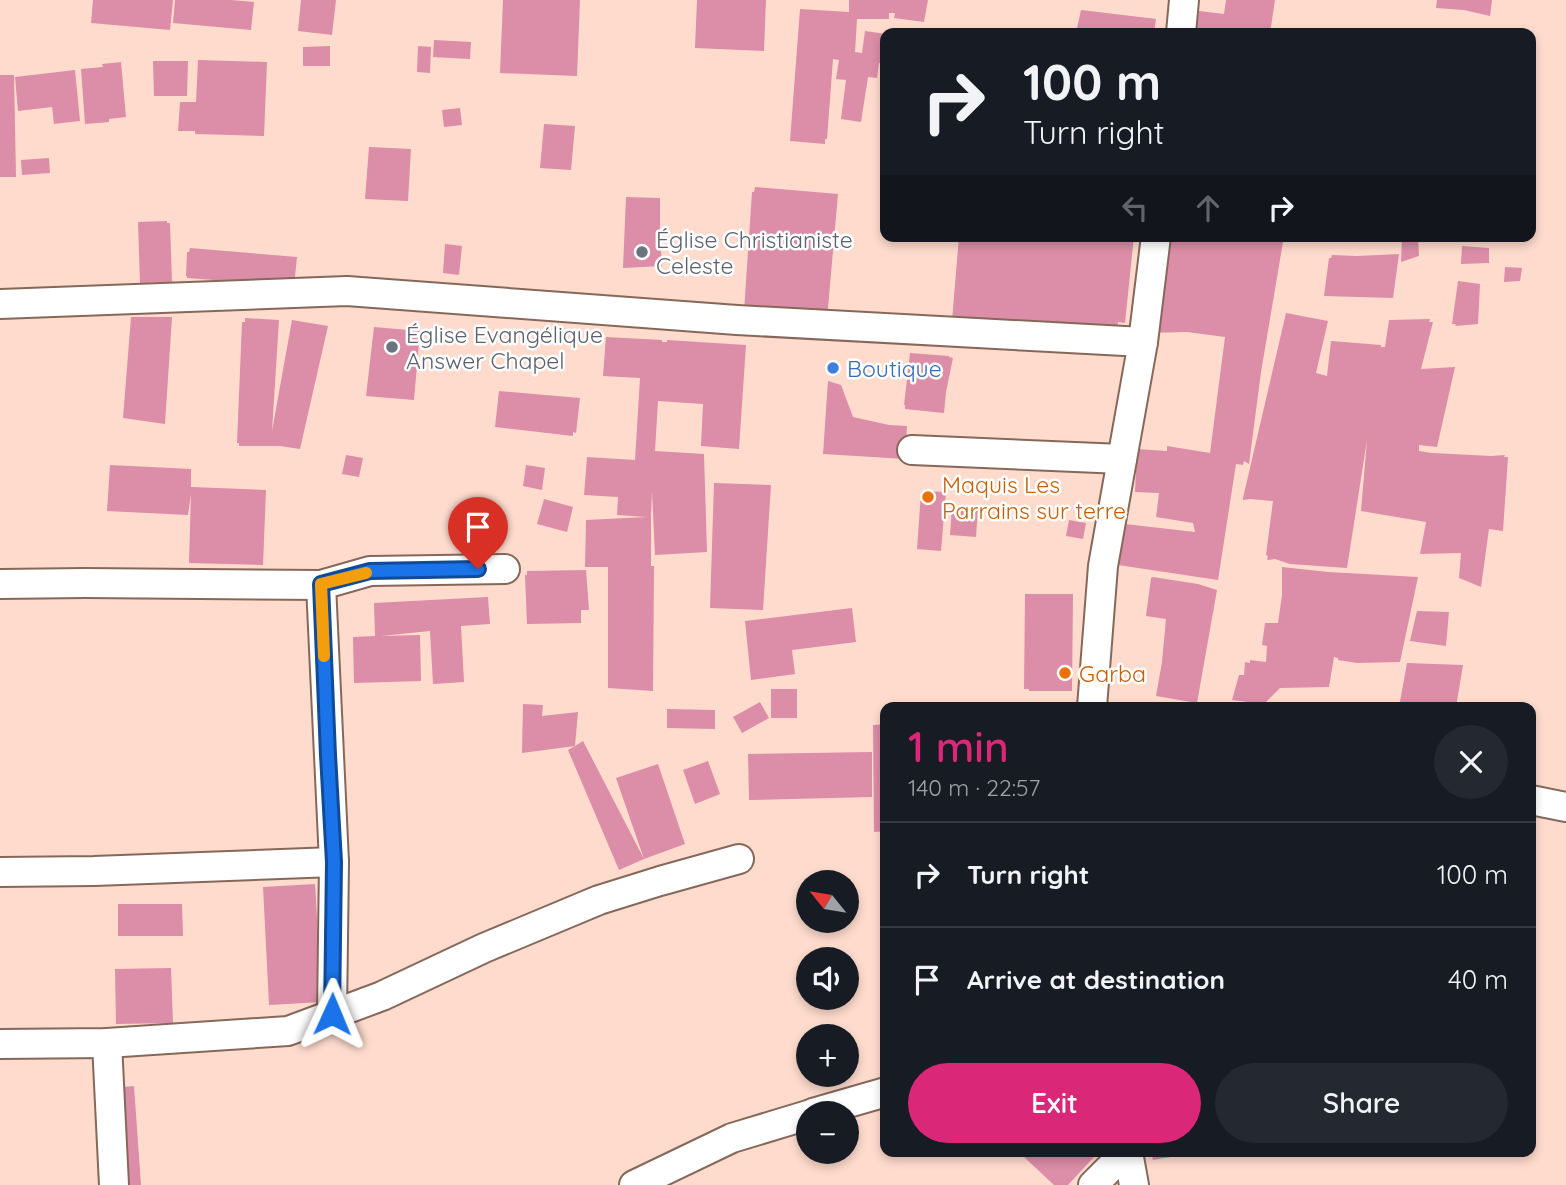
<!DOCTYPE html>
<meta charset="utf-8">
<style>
:root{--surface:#171b24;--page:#242831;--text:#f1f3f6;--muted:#9ea1a6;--line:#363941;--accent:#db2777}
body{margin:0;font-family:Quicksand,sans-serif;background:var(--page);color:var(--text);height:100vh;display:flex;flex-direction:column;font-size:26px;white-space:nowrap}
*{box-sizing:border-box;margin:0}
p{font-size:23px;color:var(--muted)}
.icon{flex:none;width:38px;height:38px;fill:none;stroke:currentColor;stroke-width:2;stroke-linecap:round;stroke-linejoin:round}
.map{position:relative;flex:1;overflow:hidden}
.side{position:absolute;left:880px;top:702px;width:656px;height:455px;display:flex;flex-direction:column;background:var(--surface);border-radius:14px;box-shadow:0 4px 10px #0003}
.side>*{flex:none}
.top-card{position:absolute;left:880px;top:28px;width:656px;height:214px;border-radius:14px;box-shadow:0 4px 10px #0003;background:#171b24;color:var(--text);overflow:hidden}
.needle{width:46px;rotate:300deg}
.buttons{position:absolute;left:796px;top:870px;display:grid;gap:14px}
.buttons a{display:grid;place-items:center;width:63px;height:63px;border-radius:50%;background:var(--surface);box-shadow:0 4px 10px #0003;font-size:35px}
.pin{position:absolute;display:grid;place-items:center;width:60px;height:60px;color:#fff;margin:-72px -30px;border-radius:50% 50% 50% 0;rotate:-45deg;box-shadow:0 0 7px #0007}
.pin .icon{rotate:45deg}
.me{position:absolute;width:77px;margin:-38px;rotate:1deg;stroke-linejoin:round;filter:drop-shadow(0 0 5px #0008)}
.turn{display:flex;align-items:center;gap:24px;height:147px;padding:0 28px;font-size:32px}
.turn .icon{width:91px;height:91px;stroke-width:2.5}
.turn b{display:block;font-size:49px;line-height:60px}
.lanes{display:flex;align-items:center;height:66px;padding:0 28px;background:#0003;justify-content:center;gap:35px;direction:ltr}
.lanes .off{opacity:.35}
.round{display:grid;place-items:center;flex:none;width:74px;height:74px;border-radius:37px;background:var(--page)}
.overview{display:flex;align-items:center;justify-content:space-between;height:119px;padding:0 28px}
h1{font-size:42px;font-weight:600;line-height:52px;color:var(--accent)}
.action{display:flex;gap:14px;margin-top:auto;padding:14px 28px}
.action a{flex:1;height:80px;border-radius:42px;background:var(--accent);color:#fff;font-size:28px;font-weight:600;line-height:80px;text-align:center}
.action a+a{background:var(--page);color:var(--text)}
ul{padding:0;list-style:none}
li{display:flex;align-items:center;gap:21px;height:105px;padding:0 28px;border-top:2px solid var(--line)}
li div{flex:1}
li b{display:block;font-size:26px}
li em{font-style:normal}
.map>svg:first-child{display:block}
.building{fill:#dc8da8}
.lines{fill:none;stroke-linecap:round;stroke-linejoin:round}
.minor-casing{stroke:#86685b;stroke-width:32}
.minor{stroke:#fff;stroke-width:28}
.route-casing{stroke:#114b97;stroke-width:18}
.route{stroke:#1a73e8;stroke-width:12}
.slow{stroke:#f59e0b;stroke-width:12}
.worship-dot{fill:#6b7280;stroke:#fff;stroke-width:2.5}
.shop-dot{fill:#3f7fe0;stroke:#fff;stroke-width:2.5}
.food-dot{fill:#e8710a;stroke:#fff;stroke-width:2.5}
.labels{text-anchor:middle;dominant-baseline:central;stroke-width:5;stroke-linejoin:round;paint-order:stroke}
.worship-label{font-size:23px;fill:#5b616d;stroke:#fff;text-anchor:start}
.shop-label{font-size:23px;fill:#366cbe;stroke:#fff;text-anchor:start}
.food-label{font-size:23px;fill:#c56008;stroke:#fff;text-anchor:start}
</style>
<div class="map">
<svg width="1566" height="1185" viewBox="0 0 1566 1185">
<rect width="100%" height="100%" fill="#fedbcd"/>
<!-- building -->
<g class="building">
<polygon points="93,0 173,0 170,30 91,23"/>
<polygon points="175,0 231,0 254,2 251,30 173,23"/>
<polygon points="301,0 336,0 332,35 298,31"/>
<polygon points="503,0 580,0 577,76 500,73"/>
<polygon points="697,0 766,0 764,51 695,48"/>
<polygon points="849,0 928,0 924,22 894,18 895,13 889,13 889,19 857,19 855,52 862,53 865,31 886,34 886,64 879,63 877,78 868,77 861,122 841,119 846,80 836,79 839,60 833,59 827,139 825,139 825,144 790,141 800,9 849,12"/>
<polygon points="1226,0 1275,0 1270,33 1196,33 1199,11 1224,14"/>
<polygon points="1437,0 1492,0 1490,16 1464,10 1436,8"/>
<polygon points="1081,10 1156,19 1154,33 1076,33"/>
<polygon points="992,28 1022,32 1022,33 991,33"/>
<polygon points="434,40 471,42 470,59 433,57"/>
<polygon points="330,46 330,66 303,66 303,47"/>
<polygon points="418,46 431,47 430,73 417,72"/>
<polygon points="198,60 267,62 264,136 195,134 195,131 178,131 180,102 196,102"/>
<polygon points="153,61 188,61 187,96 154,96"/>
<polygon points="121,62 126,117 109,119 109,122 85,124 81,69 103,67 102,64"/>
<polygon points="75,70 80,121 54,124 52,107 18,111 15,77"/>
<polygon points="0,75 14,75 16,177 0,177"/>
<polygon points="460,108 462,125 444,127 442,110"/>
<polygon points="544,124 575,126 571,170 540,168"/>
<polygon points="369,147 411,149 408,201 365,199"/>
<polygon points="49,158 50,173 22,175 21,160"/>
<polygon points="755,187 838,194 827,319 744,312 752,192 754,192"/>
<polygon points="626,197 660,198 660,236 662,266 623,268"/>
<polygon points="167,221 167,223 170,223 172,282 140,283 138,222"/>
<polygon points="959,236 1134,236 1125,323 1118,322 1117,336 952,321"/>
<polygon points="1168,236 1284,236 1261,372 1249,464 1244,461 1243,465 1236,464 1218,580 1118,565 1125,524 1195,532 1193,523 1156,517 1159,493 1135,492 1137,449 1167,451 1167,446 1210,453 1225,337 1187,332 1144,333"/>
<polygon points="1402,236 1418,236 1419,256 1401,262"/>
<polygon points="445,244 462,246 459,275 443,273"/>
<polygon points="1462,246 1489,248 1489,263 1461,264"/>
<polygon points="190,248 297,257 294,286 187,278 187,276 186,276 187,252 189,252"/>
<polygon points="1399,254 1393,298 1324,296 1329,258 1331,258 1332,255 1357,256"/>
<polygon points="1505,267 1522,268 1520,281 1504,282"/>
<polygon points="1458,281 1480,284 1478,324 1455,326 1456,324 1452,324"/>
<polygon points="1286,313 1328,321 1316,373 1327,376 1331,341 1381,345 1381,347 1385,347 1389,320 1430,319 1429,322 1433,322 1421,369 1455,367 1437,447 1419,445 1419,451 1432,453 1491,456 1505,455 1504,457 1508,457 1503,531 1489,529 1481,587 1459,578 1461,553 1420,554 1426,522 1361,511 1367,440 1347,568 1290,564 1275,559 1267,560 1268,556 1266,555 1273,501 1250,499 1243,500 1243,498"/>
<polygon points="131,317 172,317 165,424 123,418"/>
<polygon points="245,318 279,320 272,431 292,320 328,326 300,449 280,446 239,446 239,443 237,443 242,322 245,322"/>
<polygon points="374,327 420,331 414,400 366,396"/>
<polygon points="606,337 662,340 662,342 667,342 667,340 746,345 739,449 701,446 703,404 658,401 655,451 704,454 707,552 655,555 652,491 651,517 651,566 654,566 653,691 608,688 608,567 585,567 586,520 647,517 617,515 618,497 584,495 587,457 635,460 640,378 603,376"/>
<polygon points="910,353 949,356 949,357 953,358 946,392 944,413 905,409 905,405 904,405"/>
<polygon points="828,381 841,385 853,417 889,425 907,426 905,459 823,454"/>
<polygon points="499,391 580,398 576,433 573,432 573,436 495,427"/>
<polygon points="346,455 363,458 359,477 342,474"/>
<polygon points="110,465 191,469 191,487 266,490 263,565 189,563 191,494 188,515 107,511"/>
<polygon points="526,465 545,468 542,490 523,486"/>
<polygon points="714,483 771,485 763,610 710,608"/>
<polygon points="924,491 946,492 941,551 917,549 921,493 924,493"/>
<polygon points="544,499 573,507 567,532 537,524"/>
<polygon points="952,506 978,508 976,537 950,535"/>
<polygon points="1069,520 1086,523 1083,539 1066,536"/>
<polygon points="1282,567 1328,572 1418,577 1400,662 1357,663 1338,660 1338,658 1334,657 1329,687 1280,688 1264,704 1232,700 1239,675 1244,675 1245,662 1250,663 1250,660 1266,662 1267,646 1262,645 1265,623 1278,623 1282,595"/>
<polygon points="586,570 589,610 581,610 581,623 527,624 525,575 527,575 527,571"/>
<polygon points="1153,577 1198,584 1217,590 1197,703 1156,696 1162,662 1166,619 1146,616 1151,578"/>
<polygon points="1025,594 1073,594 1072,691 1029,691 1029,689 1024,689"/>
<polygon points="488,597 490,624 461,626 464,682 433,684 430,631 381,636 420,635 421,681 354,683 353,637 375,636 374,603"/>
<polygon points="852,608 856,642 792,650 795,674 751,680 745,621"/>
<polygon points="1417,611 1449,612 1446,646 1410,641"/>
<polygon points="1407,663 1463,665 1456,707 1399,707"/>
<rect x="771" y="689" width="26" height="29"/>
<polygon points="760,702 769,718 742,733 733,717"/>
<polygon points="523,704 543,705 542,716 578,712 575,746 583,741 644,859 616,778 658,764 685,844 644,859 619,870 568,750 575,746 522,753"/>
<polygon points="667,709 715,710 715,729 667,728"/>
<polygon points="886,724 886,831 874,832 873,725"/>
<polygon points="872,752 872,797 749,800 748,754"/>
<polygon points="708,761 720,794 695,804 683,770"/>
<polygon points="315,884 322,1002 269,1005 263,887"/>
<polygon points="118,904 182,904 183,936 118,936"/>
<polygon points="171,968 173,1023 116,1024 115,969"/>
<polygon points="134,1086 141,1185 118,1185 112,1088"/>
<polygon points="1030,1152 1088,1152 1094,1157 1068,1185 1054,1185 1024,1157"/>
<polygon points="1151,1152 1195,1152 1195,1153 1153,1160"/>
</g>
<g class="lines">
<defs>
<g id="minor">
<polyline points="1181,33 1184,0"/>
<polyline points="0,304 347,291 737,320 1143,342"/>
<polyline points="912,450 1122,459"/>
<polyline points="0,584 85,583 321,585 370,571 505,569"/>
<polyline points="321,585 334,862 332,1014"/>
<polyline points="1092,707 1103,566 1143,342 1156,236"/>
<polyline points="1531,800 1566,807"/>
<polyline points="0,872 94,871 334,862"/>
<polyline points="107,1043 114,1185"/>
<polyline points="0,1044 107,1043 288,1031 382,996 484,948 599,900 660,881 739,859"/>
<polyline points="813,1113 886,1092"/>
<polyline points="1128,1152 1134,1185"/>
<polyline points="634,1185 732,1138 808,1115"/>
<polyline points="1093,1185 1126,1152"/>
</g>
</defs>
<!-- minor casing -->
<use href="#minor" class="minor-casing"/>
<!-- minor -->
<use href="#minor" class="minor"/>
</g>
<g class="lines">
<defs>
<polyline id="route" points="332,1014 334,862 328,755 321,584 370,571 478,569"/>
</defs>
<!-- route casing -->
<use href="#route" class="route-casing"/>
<!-- route -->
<use href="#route" class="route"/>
<!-- slow -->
<polyline class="slow" points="324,656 321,584 366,573"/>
</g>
<!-- markers -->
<g class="worship-dot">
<circle cx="642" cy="252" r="7"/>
<circle cx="392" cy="347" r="7"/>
</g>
<circle class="shop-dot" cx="833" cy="368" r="7"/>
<g class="food-dot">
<circle cx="928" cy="497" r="7"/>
<circle cx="1065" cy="673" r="7"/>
</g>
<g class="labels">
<!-- worship labels -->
<g class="worship-label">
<text x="656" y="239">Église Christianiste<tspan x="656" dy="26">Celeste</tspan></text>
<text x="406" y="334">Église Evangélique<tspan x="406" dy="26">Answer Chapel</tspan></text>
</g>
<!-- shop labels -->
<g class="shop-label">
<text x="847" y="368">Boutique</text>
</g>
<!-- food labels -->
<g class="food-label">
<text x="942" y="484">Maquis Les<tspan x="942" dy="26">Parrains sur terre</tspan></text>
<text x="1079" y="673">Garba</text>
</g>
</g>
</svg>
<div class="buttons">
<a><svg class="needle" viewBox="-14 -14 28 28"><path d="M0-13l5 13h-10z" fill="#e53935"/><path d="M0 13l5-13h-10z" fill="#9ea1a6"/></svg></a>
<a><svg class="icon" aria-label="sound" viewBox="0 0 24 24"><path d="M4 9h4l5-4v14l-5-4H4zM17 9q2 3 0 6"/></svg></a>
<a>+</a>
<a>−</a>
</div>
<div class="pin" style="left:478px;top:569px;background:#d93025"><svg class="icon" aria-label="arrive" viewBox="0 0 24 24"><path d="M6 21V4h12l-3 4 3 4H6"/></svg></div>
<svg class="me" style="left:332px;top:1014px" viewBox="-20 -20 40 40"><path d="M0-17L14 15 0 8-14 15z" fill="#1a73e8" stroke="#fff" stroke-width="4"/></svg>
<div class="top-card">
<div class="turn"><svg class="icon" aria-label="right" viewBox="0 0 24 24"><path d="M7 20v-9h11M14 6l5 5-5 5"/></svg><div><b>100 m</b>Turn right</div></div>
<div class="lanes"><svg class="icon off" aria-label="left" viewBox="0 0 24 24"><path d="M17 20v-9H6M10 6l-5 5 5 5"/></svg><svg class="icon off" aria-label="ahead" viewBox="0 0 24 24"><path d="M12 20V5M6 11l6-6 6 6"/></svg><svg class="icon" aria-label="right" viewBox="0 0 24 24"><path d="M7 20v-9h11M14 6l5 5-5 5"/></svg></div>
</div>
<section class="side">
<div class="overview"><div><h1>1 min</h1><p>140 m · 22:57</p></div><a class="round"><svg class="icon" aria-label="close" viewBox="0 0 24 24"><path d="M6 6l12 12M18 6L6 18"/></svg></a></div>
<ul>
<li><svg class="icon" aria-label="right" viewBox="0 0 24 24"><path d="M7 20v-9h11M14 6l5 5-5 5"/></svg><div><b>Turn right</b></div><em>100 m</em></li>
<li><svg class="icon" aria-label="arrive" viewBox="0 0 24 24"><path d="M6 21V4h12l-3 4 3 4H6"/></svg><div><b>Arrive at destination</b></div><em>40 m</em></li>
</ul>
<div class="action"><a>Exit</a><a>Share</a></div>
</section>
</div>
